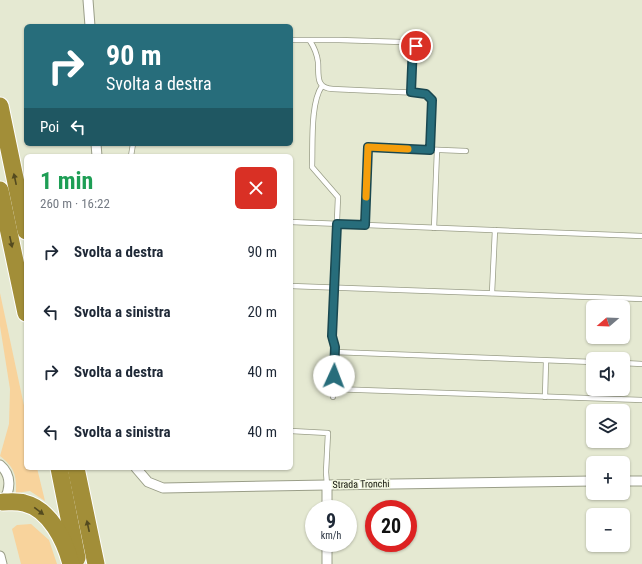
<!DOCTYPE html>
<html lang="it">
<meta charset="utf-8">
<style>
:root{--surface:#fff;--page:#f6f6f7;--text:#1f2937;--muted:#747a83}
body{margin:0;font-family:"Roboto Condensed",sans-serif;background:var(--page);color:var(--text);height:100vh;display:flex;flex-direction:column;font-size:15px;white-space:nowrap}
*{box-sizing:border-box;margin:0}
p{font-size:13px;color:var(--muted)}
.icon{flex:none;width:22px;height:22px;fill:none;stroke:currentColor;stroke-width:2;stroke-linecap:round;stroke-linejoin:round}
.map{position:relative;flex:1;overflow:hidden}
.details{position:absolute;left:24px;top:154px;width:269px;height:316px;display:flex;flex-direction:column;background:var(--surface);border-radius:6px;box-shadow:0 1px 3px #0004}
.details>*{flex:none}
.top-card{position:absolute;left:24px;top:24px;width:269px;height:122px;border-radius:6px;box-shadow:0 1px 3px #0004;background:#276d7b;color:#fff;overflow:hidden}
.needle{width:26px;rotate:251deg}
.buttons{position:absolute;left:586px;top:300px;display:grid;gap:8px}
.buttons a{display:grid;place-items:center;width:44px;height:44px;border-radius:6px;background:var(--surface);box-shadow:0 1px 3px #0004;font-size:20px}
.speed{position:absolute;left:305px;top:500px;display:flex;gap:8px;font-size:20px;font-weight:700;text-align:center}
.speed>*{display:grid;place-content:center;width:52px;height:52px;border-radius:50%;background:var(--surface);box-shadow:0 1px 3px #0004;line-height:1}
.speed small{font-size:10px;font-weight:400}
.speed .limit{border:6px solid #d22;background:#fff;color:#111}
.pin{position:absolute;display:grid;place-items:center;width:34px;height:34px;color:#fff;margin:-17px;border:2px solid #fff;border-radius:50%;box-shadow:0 1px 4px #0007}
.me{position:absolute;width:44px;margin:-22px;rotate:2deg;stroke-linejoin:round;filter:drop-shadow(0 0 3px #0008)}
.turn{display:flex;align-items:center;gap:14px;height:84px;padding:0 16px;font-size:18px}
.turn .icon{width:52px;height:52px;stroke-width:2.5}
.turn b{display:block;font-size:28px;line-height:34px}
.then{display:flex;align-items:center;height:38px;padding:0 16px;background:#0003;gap:8px;font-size:15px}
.round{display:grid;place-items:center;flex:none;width:42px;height:42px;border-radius:6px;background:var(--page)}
.overview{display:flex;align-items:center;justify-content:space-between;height:68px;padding:0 16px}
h1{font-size:24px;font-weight:700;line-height:30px;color:#1e9e55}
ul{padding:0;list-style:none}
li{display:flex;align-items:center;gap:12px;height:60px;padding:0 16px}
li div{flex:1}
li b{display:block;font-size:15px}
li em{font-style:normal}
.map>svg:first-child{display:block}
.green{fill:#f8d39c}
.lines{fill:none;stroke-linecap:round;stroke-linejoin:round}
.lane-casing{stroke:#9a9e88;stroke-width:6}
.street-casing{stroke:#9a9e88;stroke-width:11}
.highway-casing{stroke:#fff;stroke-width:19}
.lane{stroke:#fff;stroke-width:4.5}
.street{stroke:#fff;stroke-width:9}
.highway{stroke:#a28e38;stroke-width:17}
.oneway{fill:#534a1f}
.route-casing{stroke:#194750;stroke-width:10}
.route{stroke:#276d7b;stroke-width:7}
.slow{stroke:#f59e0b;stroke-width:7}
.labels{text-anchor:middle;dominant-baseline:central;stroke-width:3;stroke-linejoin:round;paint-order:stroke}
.street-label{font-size:10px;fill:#12130b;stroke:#f2f7df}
</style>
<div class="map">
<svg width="642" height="564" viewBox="0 0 642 564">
<rect width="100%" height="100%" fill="#e5e9d2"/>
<!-- green -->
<g class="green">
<path d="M0,293l26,122v53h11l8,33 -15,-10 -14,2c1,-18 -2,-26 -16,-37l9,-32 1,-35 -10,-63z"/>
<polygon points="31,524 49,540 57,564 21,564 12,529 17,525"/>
</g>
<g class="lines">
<defs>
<g id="lane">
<polyline points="291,40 339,40 402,42 413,44 429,52"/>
<path d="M310,41c4,6 7,13 8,21 1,13 -3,26 15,27l87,4 8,3 4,7 -1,47"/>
<path d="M322,86c-12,17 -9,59 -10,81l26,30 -6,139 3,11 -2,50"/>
<polyline points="411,92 413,44"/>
<polyline points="131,156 133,144"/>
<polyline points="291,222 642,236"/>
<polyline points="365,225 368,147 466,151"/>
<polyline points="434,228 437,150"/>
<polyline points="291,286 642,299"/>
<polyline points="492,293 495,230"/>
<polyline points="335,352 593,362"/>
<polyline points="623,363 642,364"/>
<polyline points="333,389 642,400"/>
<polyline points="545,397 546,361"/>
<polyline points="291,431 328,433 326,472 327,485"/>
</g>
<g id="street">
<polyline points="88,0 90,26"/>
<polyline points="96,144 97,156"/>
<path d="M0,465c12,10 11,26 2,38"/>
<polyline points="136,468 148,482 163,488 327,485 593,481"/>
<polyline points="623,481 642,481"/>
<polyline points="327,509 327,485"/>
<polyline points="0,556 2,564"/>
<polyline points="327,564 327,543"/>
</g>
<g id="highway">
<polyline points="0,106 26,231"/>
<polyline points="0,190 26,313"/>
<polyline points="59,468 77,558"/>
<polyline points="76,468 96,564"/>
<path d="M3,502c7,0 14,-1 21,1 26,6 41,38 47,61"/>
</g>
</defs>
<!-- lane casing -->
<use href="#lane" class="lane-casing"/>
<!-- street casing -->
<use href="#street" class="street-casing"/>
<!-- highway casing -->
<use href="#highway" class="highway-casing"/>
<!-- lane -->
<use href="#lane" class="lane"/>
<!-- street -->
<use href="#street" class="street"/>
<!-- highway -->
<use href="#highway" class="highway"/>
</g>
<!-- one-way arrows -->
<defs><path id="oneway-solid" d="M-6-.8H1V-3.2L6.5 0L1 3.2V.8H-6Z"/></defs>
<g class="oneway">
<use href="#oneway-solid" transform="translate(15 179) rotate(-102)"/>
<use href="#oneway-solid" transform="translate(11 242) rotate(78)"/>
<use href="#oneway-solid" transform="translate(39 511) rotate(37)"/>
<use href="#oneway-solid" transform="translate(88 526) rotate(-102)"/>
</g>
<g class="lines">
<defs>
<polyline id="route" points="334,376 335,347 332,336 337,224 365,225 368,147 430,150 432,100 426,94 411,92 413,44 416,46"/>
</defs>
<!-- route casing -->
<use href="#route" class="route-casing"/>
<!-- route -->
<use href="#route" class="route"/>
<!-- slow -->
<polyline class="slow" points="366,197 368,147 408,149"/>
</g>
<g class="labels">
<!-- street labels -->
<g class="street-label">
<text transform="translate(361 484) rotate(-1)">Strada Tronchi</text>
</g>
</g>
</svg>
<div class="buttons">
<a><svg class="needle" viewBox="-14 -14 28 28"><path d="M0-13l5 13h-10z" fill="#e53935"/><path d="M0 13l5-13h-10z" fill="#747a83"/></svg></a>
<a><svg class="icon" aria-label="sound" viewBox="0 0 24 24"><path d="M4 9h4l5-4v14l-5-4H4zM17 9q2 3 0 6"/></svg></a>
<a><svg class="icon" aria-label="layers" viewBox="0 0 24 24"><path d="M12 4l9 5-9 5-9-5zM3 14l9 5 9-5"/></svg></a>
<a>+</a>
<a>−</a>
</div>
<div class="speed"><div>9<small>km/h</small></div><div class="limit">20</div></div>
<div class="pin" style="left:416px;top:46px;background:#d93025"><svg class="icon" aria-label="arrive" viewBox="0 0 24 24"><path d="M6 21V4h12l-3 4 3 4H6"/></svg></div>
<svg class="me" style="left:334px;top:376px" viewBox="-20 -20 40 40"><circle r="19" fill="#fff"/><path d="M0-13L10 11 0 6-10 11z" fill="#276d7b"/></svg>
<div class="top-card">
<div class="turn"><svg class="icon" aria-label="right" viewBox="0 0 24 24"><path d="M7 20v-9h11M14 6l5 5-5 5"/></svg><div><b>90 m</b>Svolta a destra</div></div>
<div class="then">Poi<svg class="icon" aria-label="left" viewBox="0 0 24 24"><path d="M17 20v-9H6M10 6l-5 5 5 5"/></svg></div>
</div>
<section class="details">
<div class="overview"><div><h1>1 min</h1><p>260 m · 16:22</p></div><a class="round" style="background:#d93025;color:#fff"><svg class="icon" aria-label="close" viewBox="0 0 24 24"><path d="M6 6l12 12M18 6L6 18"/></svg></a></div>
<ul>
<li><svg class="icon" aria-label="right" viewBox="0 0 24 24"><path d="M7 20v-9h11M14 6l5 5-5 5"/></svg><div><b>Svolta a destra</b></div><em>90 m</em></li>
<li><svg class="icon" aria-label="left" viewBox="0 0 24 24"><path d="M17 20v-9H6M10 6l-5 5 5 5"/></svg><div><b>Svolta a sinistra</b></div><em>20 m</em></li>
<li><svg class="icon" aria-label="right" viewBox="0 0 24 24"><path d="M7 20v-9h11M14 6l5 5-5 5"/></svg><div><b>Svolta a destra</b></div><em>40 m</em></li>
<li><svg class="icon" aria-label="left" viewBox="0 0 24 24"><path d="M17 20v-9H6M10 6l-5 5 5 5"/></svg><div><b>Svolta a sinistra</b></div><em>40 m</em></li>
</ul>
</section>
</div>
